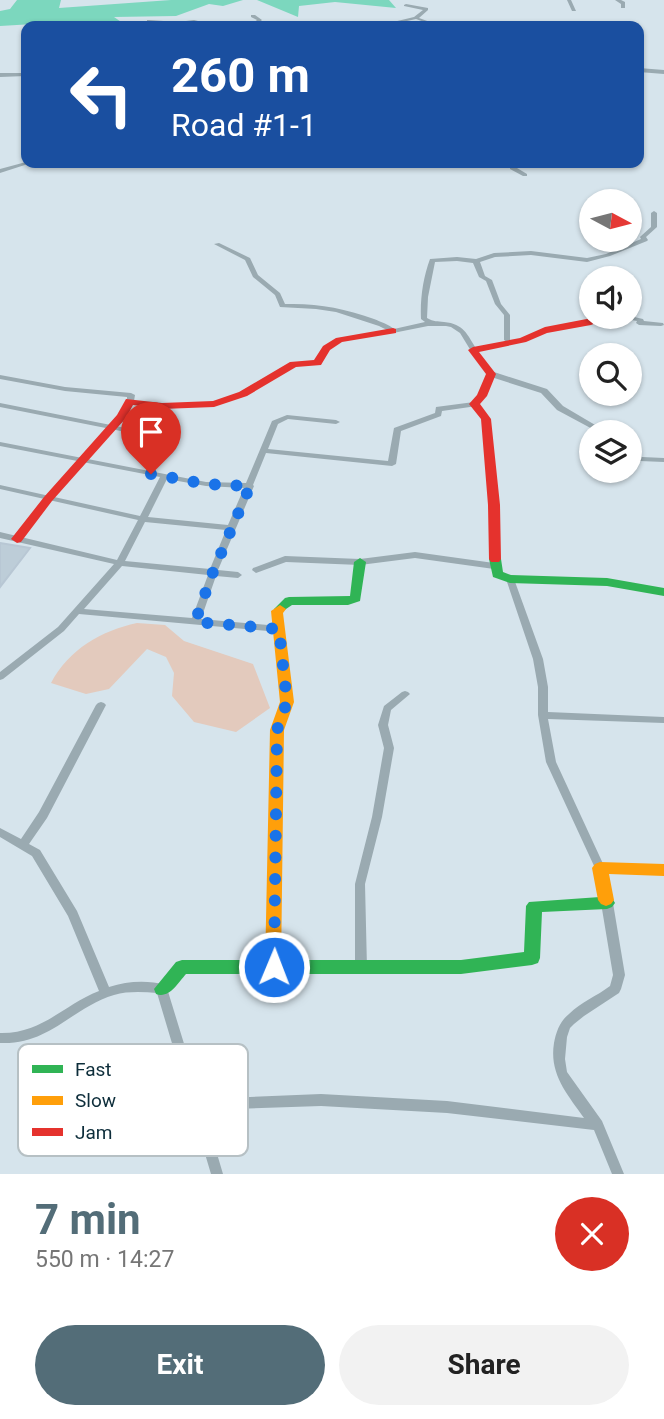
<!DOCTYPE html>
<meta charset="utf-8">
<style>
:root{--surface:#fff;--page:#f2f2f2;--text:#222;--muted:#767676;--accent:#536d78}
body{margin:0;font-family:Roboto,sans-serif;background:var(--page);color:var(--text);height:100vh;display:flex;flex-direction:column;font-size:26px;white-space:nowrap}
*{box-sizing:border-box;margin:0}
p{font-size:23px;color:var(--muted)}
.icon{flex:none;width:38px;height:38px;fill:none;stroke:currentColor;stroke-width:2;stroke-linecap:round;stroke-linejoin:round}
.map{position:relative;height:1174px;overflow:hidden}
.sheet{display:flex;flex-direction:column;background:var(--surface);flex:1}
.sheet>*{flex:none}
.banner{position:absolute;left:21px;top:21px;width:623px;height:147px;border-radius:14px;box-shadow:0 2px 5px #0004;background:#1a4fa0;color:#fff;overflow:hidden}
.needle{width:46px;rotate:97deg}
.tools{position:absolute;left:579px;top:189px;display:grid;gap:14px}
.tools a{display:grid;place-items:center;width:63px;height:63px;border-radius:50%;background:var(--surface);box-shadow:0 2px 5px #0004;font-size:35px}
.pin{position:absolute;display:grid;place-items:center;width:60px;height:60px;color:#fff;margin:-72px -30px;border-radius:50% 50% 50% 0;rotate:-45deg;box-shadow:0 0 7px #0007}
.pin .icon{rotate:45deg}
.me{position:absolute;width:77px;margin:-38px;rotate:1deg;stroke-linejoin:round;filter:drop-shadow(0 0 5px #0008)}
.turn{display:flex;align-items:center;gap:24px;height:147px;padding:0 35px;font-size:32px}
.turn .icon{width:91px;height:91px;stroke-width:2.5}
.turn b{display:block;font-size:49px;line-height:60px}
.round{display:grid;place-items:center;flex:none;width:74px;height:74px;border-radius:37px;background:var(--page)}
.summary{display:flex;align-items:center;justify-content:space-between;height:119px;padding:0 35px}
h1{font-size:42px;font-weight:700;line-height:52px;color:var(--accent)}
.action{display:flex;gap:14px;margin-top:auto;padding:14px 35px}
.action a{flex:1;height:80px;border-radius:42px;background:var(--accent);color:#fff;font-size:28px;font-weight:700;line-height:80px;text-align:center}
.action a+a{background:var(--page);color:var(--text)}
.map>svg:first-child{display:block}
.green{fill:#e3cabd}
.water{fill:#7cd7be}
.building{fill:#bdcdd8;stroke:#b8c7d4;stroke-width:2}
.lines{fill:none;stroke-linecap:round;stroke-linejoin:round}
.street{fill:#9aaab1;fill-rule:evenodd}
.fast{fill:#30b455;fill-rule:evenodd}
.slow{fill:#ff9f0a;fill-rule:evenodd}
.jam{fill:#e5322d;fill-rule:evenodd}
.route{stroke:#1a73e8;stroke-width:12;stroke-dasharray:0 21.6}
.key{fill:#fff;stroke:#b6c0c4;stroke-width:2}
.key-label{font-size:19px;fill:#0d2d3a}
</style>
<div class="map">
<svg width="664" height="1174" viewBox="0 0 664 1174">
<rect width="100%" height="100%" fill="#d6e4ec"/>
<!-- green -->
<path class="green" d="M137,623l28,2 19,16 69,23 17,44 -34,24 -42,-10 -22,-26 2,-23 -8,-16 -19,-8 -38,40 -23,5 -35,-11c18,-34 50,-52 86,-60z"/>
<!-- water -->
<g class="water">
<polygon points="17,0 61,0 59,8 171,0 243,0 223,6 209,4 176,16 114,17 127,26 96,26 84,21 0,26 0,11 10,9"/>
<polygon points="257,0 389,0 396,8 335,2 299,6 298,17"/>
</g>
<!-- building -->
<polygon class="building" points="0,543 30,548 0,587"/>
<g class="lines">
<!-- street -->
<g class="street">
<polygon points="567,0 571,0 576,11 572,11"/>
<polygon points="615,0 621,0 625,2 625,8 621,8 621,4"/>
<polygon points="406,4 428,8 428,10 419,18 441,26 435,26 416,19 389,25 389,23 414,17 423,10 404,6 404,5"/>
<polygon points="251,15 255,15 262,20 255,26 250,26 257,20 251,17"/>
<polygon points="149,20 178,22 194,20 218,26 188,23 171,26 173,24 147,22 147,20"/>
<polygon points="639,68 664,70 664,74 639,72"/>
<polygon points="0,73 26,73 26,76 0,77"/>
<polygon points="26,162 31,163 0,173 0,169"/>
<polygon points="516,163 522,163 521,167 517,168 527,174 527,176 523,176 510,169 510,167 516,165"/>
<path d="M654,211l3,2v14l-11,10 2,3 -1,1 -37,15 -23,6 -56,-7 -36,2 -15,5 5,14 7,4 9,24 9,11v25l-3,2 -3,-2v-25l-9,-11 -9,-23 -7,-4 -6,-14 -16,-2 -22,1 -7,35 -1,21c7,4 10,3 17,4 20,2 23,12 33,28l-4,2 -2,-1 -11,-18 -9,-6 -5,-1h-18l-35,7 -14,-7 -43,-14 -20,-3 -36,-2 -5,-12 -22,-18 -8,-17 -31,-16 5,-1 31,15 8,17 22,18 5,11c33,-1 58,4 89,15 7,3 14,5 20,10l31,-7 -4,-3c-1,-20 2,-41 9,-60l27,-2 19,2 18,-6 37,-2 56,7 19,-4 35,-15 -1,-2 1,-1 10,-9v-14z"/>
<polygon points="630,316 643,319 644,321 663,323 664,325 661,326 639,325 636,323 637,321 621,318 620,317"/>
<polygon points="488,372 494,372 547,389 563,406 607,432 598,432 557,410 541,393 488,376"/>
<polygon points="0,375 65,387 131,393 135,395 134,401 130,403 127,403 127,397 65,391 0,379"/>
<path d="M474,402h3v4l-35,5 -1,5 -40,15 -5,33 -4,2 -126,-13 -13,32 1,1 -36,84 20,2 4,3 -4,3 -22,-2 -15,43 78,7 5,3 -2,2 -3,1 -200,-18 -15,17 -61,48 -3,1v-8l58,-45 56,-63 -114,-26v-6l117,28 21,-40 -138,-31v-4l140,31 20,-39 -160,-31v-4l206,40 40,1 26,-62 15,-6 49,5 4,2 -4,2 -48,-5 -10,5 -10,25 120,12 6,-33 41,-15 1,-6zM167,479l39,7 38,2 -16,37 -80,-8zM145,522l81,8 -16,39 -85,-8zM122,566l86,9 -16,43 -108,-9z"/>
<polygon points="0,403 146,432 150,434 146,436 0,407"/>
<polygon points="630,452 642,457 664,458 664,462 640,461 630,457"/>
<polygon points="415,552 494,563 498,566 494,569 415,558 360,565 286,562 256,573 252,570 253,568 285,556 360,559"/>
<polygon points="510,576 514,579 543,659 548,687 548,712 664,717 664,723 548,719 556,762 605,868 604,871 600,872 596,871 595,868 546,762 538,715 538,687 533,659 506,579"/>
<polygon points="405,691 408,692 410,694 391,710 388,725 394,748 382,817 365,884 367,968 365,971 361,973 357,971 355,968 355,884 372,817 384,748 378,725 384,706 402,692"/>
<path d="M101,702l3,1 2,2 -59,113 -18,26 11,6 37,61 32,76c19,-6 38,-7 57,-2l35,114 120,-5 126,7 137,17c-17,-24 -35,-44 -30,-75 2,-11 6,-22 15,-29 12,-12 28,-18 41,-28l3,-11 -12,-72 2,-3 4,-1 4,1 2,3 12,72 -4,14 -2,4 -35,23 -10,8 -4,4 -3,9 -2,22 2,13 35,49 22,53h-12l-18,-44 -147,-17 -126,-7 -117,4 19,64h-12l-54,-181c-14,-1 -29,-2 -43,2 -43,13 -64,50 -114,48v-10c42,1 63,-28 99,-42l-31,-75 -36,-60 -32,-19v-9l21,11 18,-27 57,-107 2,-2z"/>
</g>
<!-- fast -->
<g class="fast">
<polygon points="495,555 501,559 503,572 511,575 607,578 664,588 664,596 607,586 510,583 493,577 489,559"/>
<polygon points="360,558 366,562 360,601 348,605 292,605 280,613 274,609 285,598 289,597 350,596 354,562"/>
<path d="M606,894l5,2 4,7 -3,4 -5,2 -65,3 -2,46 -2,5 -6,2 -71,9h-275c-8,9 -17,25 -30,20l-2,-5 22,-27 6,-2h279l63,-8 2,-46 3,-4 71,-5z"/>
</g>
<!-- slow -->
<g class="slow">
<polygon points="280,605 286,609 283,613 294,702 284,730 281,967 279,972 273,974 267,972 265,967 270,730 280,702 271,611"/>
<polygon points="600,862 664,864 664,876 609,874 614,900 611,904 606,906 601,904 598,900 592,868 595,864"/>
</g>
<!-- jam -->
<g class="jam">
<polygon points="597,317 611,317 591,325 547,333 526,342 479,352 496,374 487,396 480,404 491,419 500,505 501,559 499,562 491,562 489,559 488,505 481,419 469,404 477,395 486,374 468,350 473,347 520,338 545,327"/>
<polygon points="393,328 396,329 396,333 342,342 330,350 321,365 296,367 247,396 214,407 162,409 133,405 126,418 52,501 21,542 17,543 11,539 44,497 117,415 126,399 162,403 213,401 239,392 290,362 314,360 323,346 336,338"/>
</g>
</g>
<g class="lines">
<!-- route -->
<polyline class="route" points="151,474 206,484 250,486 213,572 195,622 279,629 287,702 277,730 274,967"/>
</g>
<!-- legend -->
<rect x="18" y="1044" width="230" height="112" rx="10" class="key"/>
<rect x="32" y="1065" width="31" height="8" fill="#30b455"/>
<rect x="32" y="1096" width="31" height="9" fill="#ff9f0a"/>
<rect x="32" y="1128" width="31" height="8" fill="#e5322d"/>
<g class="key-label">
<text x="75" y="1076">Fast</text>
<text x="75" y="1107">Slow</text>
<text x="75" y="1139">Jam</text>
</g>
</svg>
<div class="tools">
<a><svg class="needle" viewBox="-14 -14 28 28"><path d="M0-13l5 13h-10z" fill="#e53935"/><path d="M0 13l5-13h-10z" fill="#767676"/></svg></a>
<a><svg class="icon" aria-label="sound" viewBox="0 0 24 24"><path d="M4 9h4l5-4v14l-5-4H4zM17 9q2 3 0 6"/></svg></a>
<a><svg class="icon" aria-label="search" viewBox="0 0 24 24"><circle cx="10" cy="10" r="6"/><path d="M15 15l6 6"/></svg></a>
<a><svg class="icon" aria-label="layers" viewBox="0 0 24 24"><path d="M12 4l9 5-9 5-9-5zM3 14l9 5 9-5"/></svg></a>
</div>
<div class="pin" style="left:151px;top:474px;background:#d93025"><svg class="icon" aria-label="arrive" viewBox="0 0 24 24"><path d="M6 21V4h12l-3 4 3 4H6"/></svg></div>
<svg class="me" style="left:274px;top:967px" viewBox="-20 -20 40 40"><circle r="17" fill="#1a73e8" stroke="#fff" stroke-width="3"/><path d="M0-11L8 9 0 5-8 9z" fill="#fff"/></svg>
<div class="banner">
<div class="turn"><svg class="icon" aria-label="left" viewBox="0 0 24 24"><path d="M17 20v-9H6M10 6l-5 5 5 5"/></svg><div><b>260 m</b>Road #1-1</div></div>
</div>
</div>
<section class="sheet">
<div class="summary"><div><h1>7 min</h1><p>550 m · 14:27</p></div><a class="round" style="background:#d93025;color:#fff"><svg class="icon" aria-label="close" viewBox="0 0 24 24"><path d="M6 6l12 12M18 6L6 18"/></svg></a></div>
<div class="action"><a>Exit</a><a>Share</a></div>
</section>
